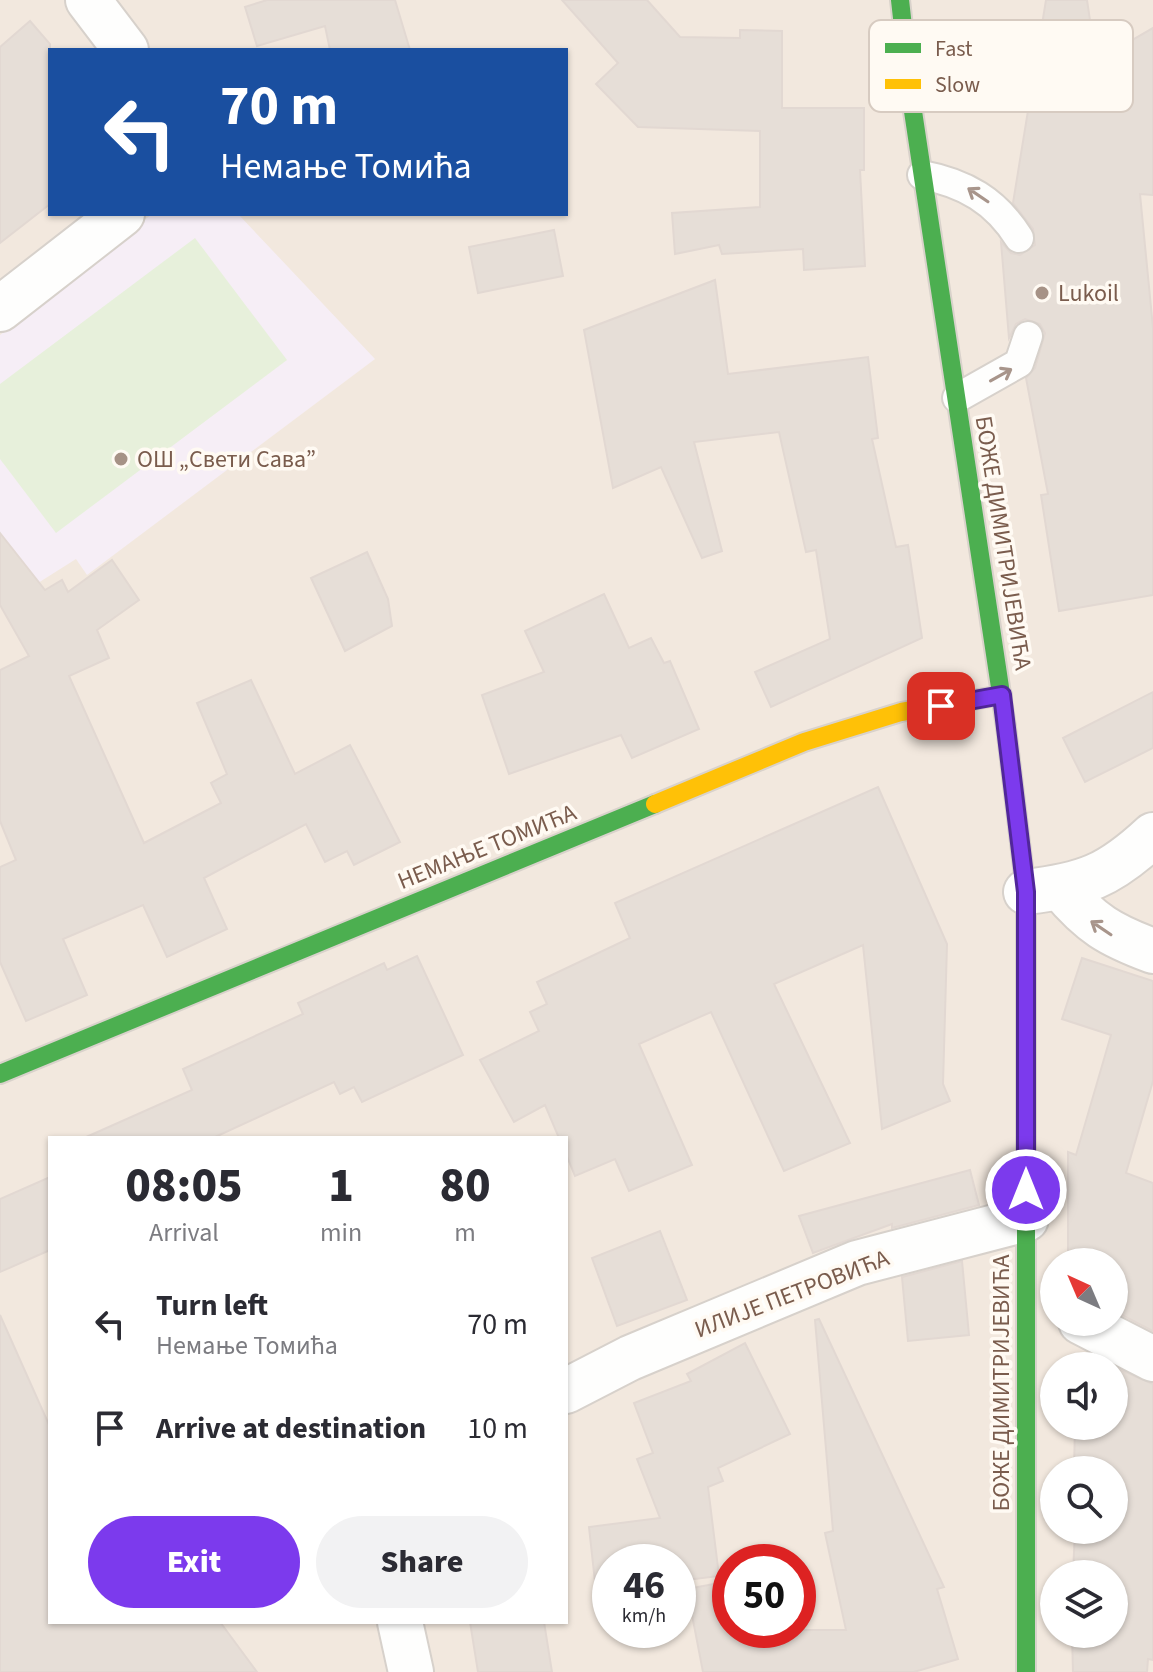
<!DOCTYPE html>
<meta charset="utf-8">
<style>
:root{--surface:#fff;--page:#f2f2f3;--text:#2b2b33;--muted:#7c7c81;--accent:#7c3aed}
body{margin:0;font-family:"Source Sans 3",sans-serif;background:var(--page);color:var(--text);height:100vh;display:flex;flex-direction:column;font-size:30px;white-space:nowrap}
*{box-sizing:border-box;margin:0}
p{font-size:26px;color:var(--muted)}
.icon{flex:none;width:44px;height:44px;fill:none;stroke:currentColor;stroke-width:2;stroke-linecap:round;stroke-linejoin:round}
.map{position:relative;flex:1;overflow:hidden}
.details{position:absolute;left:48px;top:1136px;width:520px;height:488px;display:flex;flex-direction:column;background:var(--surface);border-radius:0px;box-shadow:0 2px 6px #0004}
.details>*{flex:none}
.banner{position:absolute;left:48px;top:48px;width:520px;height:168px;border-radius:0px;box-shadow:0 2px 6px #0004;background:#1a4fa0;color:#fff;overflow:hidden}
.needle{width:52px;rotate:316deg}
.controls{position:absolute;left:1040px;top:1248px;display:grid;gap:16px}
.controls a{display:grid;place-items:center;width:88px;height:88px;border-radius:50%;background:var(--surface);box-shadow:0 2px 6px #0004;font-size:40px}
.speed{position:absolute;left:592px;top:1544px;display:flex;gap:16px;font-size:40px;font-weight:700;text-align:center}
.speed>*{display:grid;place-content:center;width:104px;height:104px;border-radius:50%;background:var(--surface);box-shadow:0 2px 6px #0004;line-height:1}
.speed small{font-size:20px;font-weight:400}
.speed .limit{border:12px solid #d22;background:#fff;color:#111}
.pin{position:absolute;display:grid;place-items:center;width:68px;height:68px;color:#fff;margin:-34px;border-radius:16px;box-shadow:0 4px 12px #0006}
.me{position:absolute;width:88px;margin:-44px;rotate:0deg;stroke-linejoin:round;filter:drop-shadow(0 0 6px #0008)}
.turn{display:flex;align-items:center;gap:28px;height:168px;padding:0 40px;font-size:36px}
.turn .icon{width:104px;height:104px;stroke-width:2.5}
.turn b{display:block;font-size:56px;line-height:68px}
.eta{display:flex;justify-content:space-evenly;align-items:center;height:136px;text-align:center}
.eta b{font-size:48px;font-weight:800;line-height:56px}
.primary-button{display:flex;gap:16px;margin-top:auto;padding:16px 40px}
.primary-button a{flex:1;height:92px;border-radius:48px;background:var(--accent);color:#fff;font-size:32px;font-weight:800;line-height:92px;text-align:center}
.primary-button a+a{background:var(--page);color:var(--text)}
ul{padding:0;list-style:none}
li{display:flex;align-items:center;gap:24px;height:104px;padding:0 40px}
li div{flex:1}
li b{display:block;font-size:30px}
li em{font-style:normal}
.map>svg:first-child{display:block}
.residential{fill:#f2e8de;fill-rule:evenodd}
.education{fill:#f6eef6}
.green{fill:#e7f0db}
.building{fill:#e6ded7;stroke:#e2d8d2;stroke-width:2}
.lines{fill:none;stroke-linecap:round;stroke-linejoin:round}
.lane-casing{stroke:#d7d1cb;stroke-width:32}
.street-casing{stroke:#d7d1cb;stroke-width:48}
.fast-casing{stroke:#d9d2cb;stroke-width:22}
.slow-casing{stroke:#d9d2cb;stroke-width:22}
.lane{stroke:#fefefd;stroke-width:28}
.street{stroke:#fefefd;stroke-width:44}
.fast{stroke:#4caf50;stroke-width:18}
.slow{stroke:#ffc107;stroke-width:18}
.oneway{stroke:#a8958b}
.route-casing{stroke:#51269a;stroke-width:20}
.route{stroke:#7c3aed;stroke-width:14}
.poi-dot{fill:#a69286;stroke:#fffaf3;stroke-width:3}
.labels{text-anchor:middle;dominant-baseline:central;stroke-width:7;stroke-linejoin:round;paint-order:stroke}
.poi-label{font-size:24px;fill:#7a5c4d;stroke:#fffaf3;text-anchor:start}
.street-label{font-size:24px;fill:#7a5c4d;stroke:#fffaf3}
.key{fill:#fffaf3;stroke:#d7cbc1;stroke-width:2}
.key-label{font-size:22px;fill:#7a5c4d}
</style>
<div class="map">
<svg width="1153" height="1672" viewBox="0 0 1153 1672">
<rect width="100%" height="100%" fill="#f9f5f0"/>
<!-- residential -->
<path class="residential" d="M0,0h1153v1672h-1153zM50,50h516v164h-516zM50,1138h516v484h-516zM1054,1262h60v60h-60zM1054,1366h60v60h-60zM1054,1470h60v60h-60zM610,1562h68v68h-68zM730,1562h68v68h-68zM1054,1574h60v60h-60z"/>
<!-- education -->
<polygon class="education" points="152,214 238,214 375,359 87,575 76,559 0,607 0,335"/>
<!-- green -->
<polygon class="green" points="195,238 287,360 56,533 0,459 0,384"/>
<!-- building -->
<g class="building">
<polygon points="267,0 395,0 410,50 330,50 325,26 257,46 245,7"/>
<polygon points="562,0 647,0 680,37 740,38 740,30 782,31 782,108 864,108 864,170 860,170 865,266 804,270 803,249 722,254 719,245 675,254 672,213 760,207 760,131 638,127 596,84 618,63"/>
<polygon points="1046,0 1087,0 1096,61 1153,28 1153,195 1140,194 1153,328 1153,595 1059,611 1041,495 1048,494 1026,378 1035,368 1045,333 1040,324 1025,319 1016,324 1009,338 1001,242 1011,253 1020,255 1035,245 1033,229 1013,203"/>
<polygon points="30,21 50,44 50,204 0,243 0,47"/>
<polygon points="554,230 563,276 478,293 469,247"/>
<polygon points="715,280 728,374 868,357 878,438 872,439 896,547 908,545 922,638 771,707 755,672 830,639 816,550 806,552 779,432 694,442 722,551 702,558 661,467 613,488 584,330"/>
<polygon points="0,533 45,590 62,580 68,592 112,560 139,600 97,630 109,658 69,676 144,843 221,803 211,783 227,774 197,703 251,680 295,774 350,745 400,842 354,865 347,851 325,862 306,824 204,878 227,929 167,957 143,905 63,939 87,995 26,1021 0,962 0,867 16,860 0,821 0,670 29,656 0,605"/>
<polygon points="367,552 388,599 392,626 345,651 311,578"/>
<polygon points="604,594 629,648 651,638 664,663 670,661 699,729 632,758 621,735 509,774 482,695 544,672 525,631"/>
<polygon points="1153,692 1153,748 1085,782 1063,738"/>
<polygon points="878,787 947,944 943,1084 950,1101 882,1129 863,945 774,984 850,1143 784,1171 711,1012 639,1044 692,1165 629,1191 615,1159 575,1176 566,1154 566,1138 559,1138 545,1105 514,1122 480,1060 539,1031 530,1012 547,1004 537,982 630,938 615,903"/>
<polygon points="417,956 463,1055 362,1102 354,1087 340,1094 334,1082 213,1138 84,1138 192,1090 183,1069 303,1014 298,1003 384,963 387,970"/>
<polygon points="1082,958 1153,981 1153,1081 1126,1173 1153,1183 1153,1331 1114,1311 1114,1262 1068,1262 1068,1152 1076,1155 1111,1035 1062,1019"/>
<polygon points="970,1170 979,1205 892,1228 892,1224 813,1253 799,1216"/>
<polygon points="50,1177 50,1250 0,1272 0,1199"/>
<polygon points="660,1231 687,1300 617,1326 592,1258"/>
<polygon points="962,1261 969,1335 908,1341 902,1277"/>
<polygon points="0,1315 50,1427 50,1622 220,1622 257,1672 0,1672"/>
<polygon points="819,1319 944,1587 937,1589 958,1659 914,1672 703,1672 687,1589 730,1581 730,1630 846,1630 825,1533 833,1531 815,1320"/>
<polygon points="745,1343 790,1434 718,1468 723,1481 708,1487 719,1576 678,1581 678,1562 610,1562 610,1590 596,1591 589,1527 660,1518 637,1459 653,1453 634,1403 691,1381 687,1374"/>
<polygon points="1114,1367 1153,1384 1153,1660 1148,1659 1147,1672 1073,1672 1072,1634 1114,1634 1114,1574 1073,1574 1075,1531 1072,1531 1114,1530 1114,1470 1074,1470 1075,1426 1114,1426"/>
<polygon points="470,1622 544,1622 552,1672 478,1672"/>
</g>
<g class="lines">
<defs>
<g id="lane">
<path d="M922,175c43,8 74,26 97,63"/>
<polyline points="957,398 1019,363 1028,336"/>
</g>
<g id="street">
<polyline points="88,0 126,50"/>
<polyline points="0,309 122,214"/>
<path d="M1061,888c30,36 49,47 92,63"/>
<path d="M1026,892c59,-7 83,-16 127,-57"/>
<polyline points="1081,1322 1153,1359"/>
<polyline points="566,1391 630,1358 857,1263 1026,1219"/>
<polyline points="400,1622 411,1672"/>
</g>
<g id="fast">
<polyline points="900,0 911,98 1006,727"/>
<polyline points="0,1074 655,804"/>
<polyline points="1026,1113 1026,1672"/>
</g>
<g id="slow">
<polyline points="1006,727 1026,892 1026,1113"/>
<polyline points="655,804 804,742 901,712 1002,695"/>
</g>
</defs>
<!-- lane casing -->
<use href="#lane" class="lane-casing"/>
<!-- street casing -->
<use href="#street" class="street-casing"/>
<!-- fast casing -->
<use href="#fast" class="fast-casing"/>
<!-- slow casing -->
<use href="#slow" class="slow-casing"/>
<!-- lane -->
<use href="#lane" class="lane"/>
<!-- street -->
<use href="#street" class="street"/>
<!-- fast -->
<use href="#fast" class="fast"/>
<!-- slow -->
<use href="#slow" class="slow"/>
</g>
<!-- one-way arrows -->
<defs><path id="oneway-shaft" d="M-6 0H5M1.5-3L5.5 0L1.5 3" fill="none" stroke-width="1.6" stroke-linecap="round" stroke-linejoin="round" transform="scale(2)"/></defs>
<g class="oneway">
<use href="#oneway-shaft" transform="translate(978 195) rotate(-146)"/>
<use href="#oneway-shaft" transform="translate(1001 375) rotate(-29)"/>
<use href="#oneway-shaft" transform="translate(1101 928) rotate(-146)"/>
</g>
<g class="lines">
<defs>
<polyline id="route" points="941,706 1002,695 1026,892 1026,1190"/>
</defs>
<!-- route casing -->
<use href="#route" class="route-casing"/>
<!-- route -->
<use href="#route" class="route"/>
</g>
<!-- markers -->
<g class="poi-dot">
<circle cx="1042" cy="293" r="8"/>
<circle cx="121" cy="459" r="8"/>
</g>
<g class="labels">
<!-- poi labels -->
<g class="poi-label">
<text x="1058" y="293">Lukoil</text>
<text x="137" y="459">ОШ „Свети Сава”</text>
</g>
<!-- street labels -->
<g class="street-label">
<text transform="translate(1003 543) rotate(81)">БОЖЕ ДИМИТРИЈЕВИЋА</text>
<text transform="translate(487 847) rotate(-22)">НЕМАЊЕ ТОМИЋА</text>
<text transform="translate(792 1294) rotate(-21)">ИЛИЈЕ ПЕТРОВИЋА</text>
<text transform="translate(1001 1383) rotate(-90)">БОЖЕ ДИМИТРИЈЕВИЋА</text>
</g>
</g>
<!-- legend -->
<rect x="869" y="20" width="264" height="92" rx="12" class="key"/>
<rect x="885" y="43" width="36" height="10" fill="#4caf50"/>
<rect x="885" y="79" width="36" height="10" fill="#ffc107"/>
<g class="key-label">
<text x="935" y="56">Fast</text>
<text x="935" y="92">Slow</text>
</g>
</svg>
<div class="controls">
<a><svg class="needle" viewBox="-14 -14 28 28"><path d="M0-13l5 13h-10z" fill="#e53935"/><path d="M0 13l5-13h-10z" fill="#7c7c81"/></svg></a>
<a><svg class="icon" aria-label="sound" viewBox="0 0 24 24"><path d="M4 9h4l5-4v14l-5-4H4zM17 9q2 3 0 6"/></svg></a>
<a><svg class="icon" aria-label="search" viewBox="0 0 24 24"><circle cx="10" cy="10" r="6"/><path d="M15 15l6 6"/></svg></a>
<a><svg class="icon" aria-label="layers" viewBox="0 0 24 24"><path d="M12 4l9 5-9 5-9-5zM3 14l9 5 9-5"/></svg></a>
</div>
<div class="speed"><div>46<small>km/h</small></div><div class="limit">50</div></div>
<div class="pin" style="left:941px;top:706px;background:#d93025"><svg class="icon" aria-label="arrive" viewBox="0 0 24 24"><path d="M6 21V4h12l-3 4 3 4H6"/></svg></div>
<svg class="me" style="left:1026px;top:1190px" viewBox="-20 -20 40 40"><circle r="17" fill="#7c3aed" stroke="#fff" stroke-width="3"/><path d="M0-11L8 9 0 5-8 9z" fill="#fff"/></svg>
<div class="banner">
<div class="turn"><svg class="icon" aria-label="left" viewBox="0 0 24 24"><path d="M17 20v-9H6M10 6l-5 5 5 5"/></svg><div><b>70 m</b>Немање Томића</div></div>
</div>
<section class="details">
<div class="eta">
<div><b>08:05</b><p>Arrival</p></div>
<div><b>1</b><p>min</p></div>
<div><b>80</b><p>m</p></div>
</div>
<ul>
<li><svg class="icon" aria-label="left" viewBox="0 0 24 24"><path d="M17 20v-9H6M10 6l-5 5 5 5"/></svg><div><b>Turn left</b><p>Немање Томића</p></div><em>70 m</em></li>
<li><svg class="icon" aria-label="arrive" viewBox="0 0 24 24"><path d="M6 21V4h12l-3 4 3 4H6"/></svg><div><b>Arrive at destination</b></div><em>10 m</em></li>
</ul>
<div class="primary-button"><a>Exit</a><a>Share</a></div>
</section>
</div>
